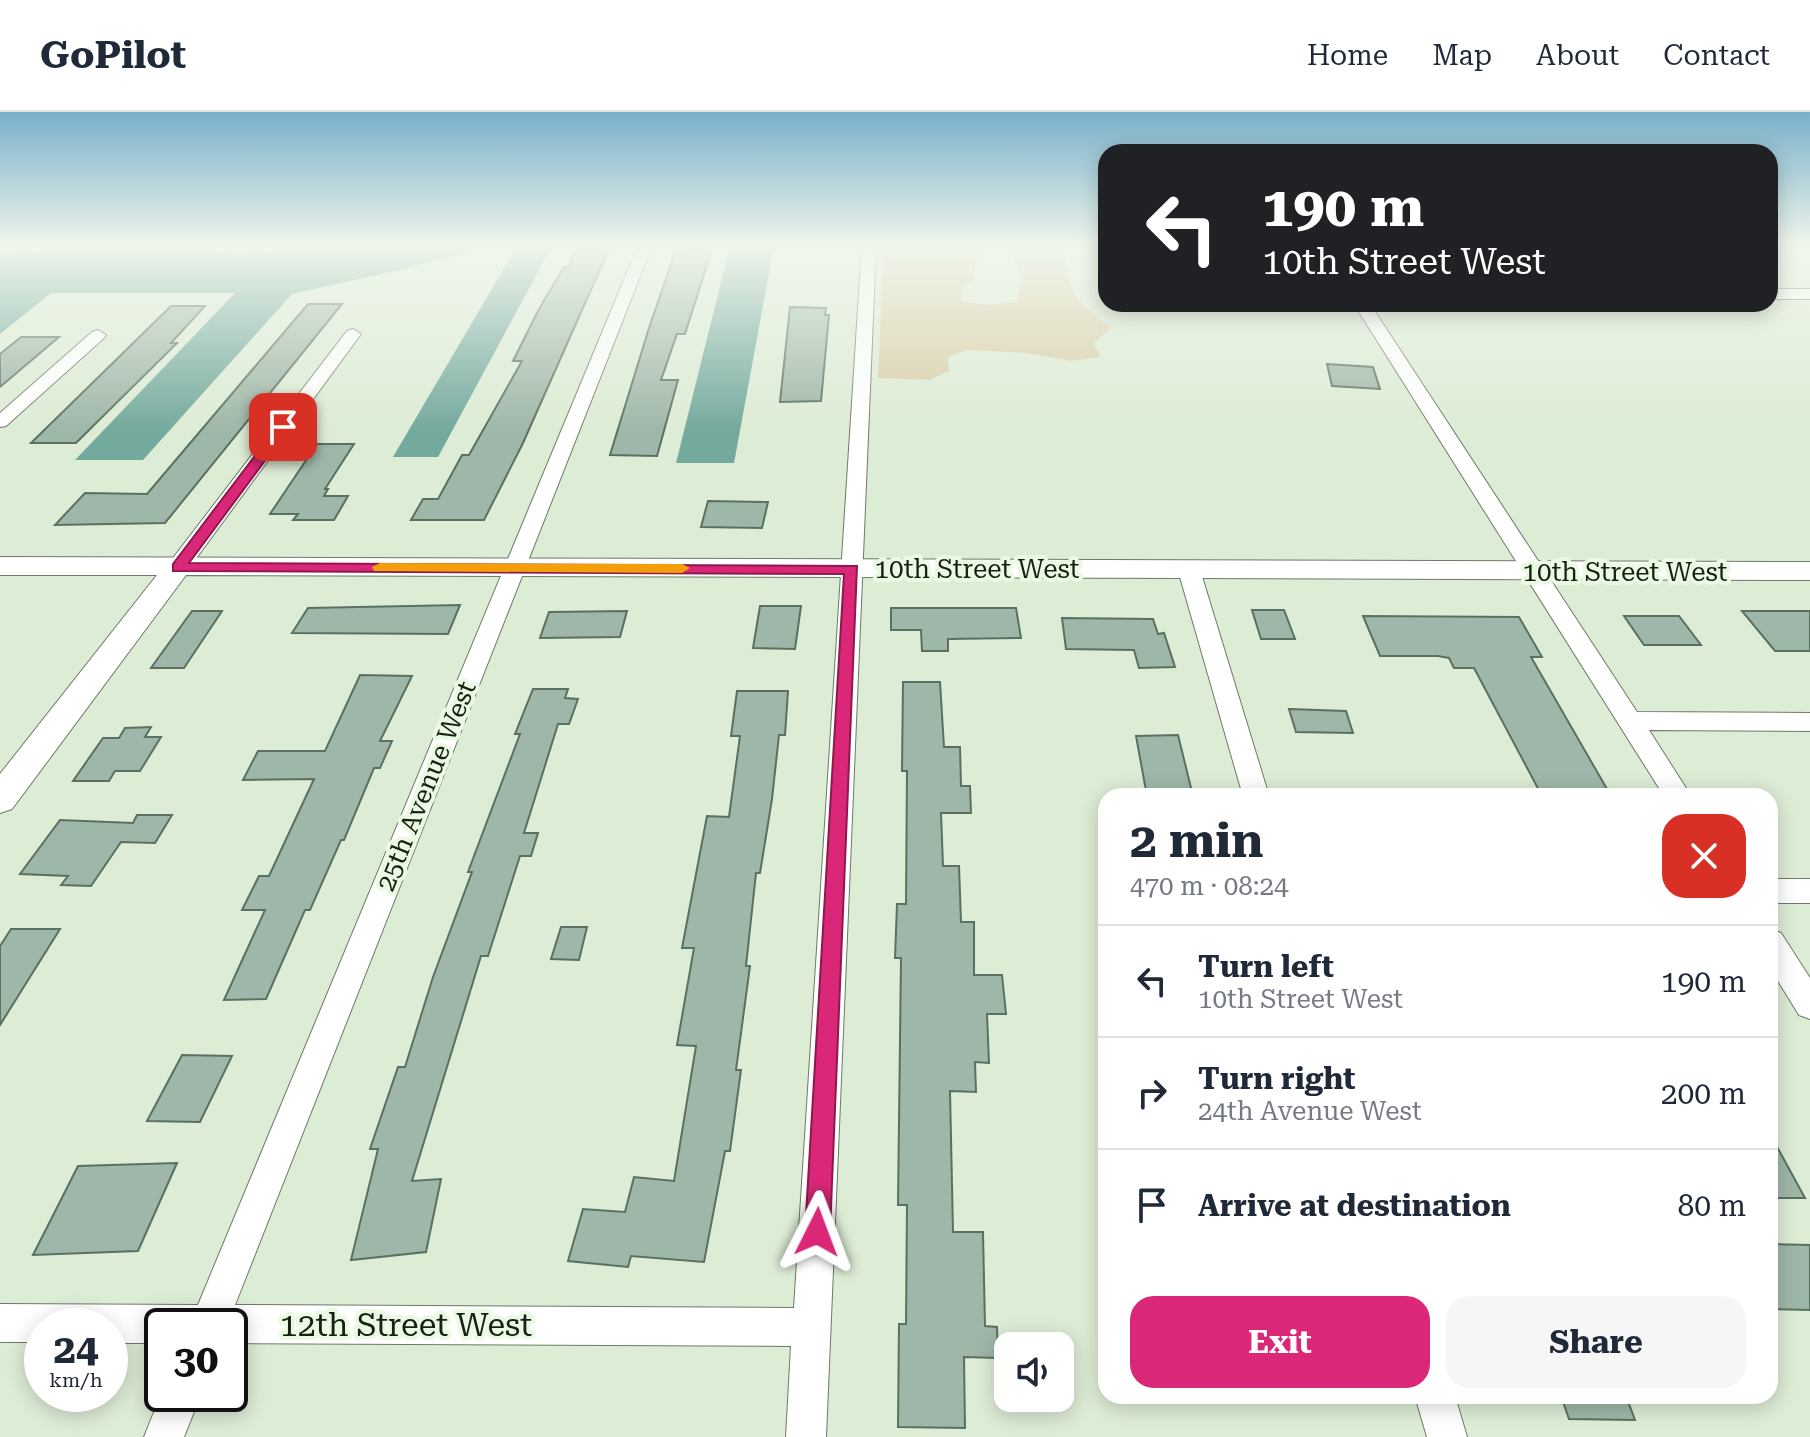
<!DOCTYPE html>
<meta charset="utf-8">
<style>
:root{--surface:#fff;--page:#f6f6f7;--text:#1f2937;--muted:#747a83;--line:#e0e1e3;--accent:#db2777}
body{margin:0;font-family:"Roboto Serif",serif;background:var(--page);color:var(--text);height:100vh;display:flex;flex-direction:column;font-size:30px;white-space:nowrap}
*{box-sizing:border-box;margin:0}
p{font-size:26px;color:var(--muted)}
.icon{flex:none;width:44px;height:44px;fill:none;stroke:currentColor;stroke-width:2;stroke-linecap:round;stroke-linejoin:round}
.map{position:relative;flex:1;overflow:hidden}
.sheet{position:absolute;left:1098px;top:676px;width:680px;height:616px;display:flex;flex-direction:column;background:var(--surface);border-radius:24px;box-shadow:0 4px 20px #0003}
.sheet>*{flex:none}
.banner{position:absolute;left:1098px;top:32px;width:680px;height:168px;border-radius:24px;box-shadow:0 4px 20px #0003;background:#202124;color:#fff;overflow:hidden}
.fabs{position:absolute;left:994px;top:1220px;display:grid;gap:16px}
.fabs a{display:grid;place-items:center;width:80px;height:80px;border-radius:16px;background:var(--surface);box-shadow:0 4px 20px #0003;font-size:40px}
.speed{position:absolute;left:24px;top:1196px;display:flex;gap:16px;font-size:40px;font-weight:700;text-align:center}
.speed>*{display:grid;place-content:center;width:104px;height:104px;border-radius:50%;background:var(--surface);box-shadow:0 4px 20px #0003;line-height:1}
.speed small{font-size:20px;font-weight:400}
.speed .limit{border:4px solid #111;border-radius:12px;background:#fff;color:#111}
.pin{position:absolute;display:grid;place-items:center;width:68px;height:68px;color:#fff;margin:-34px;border-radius:16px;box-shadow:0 4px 12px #0006}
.me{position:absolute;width:88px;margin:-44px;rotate:3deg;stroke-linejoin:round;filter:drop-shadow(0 0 6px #0008)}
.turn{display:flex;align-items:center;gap:28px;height:168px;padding:0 32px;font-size:36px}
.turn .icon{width:104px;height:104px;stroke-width:2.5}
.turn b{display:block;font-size:56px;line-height:68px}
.round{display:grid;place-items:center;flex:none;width:84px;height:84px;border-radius:24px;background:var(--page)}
.headline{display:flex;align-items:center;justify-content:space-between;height:136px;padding:0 32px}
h1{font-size:48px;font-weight:700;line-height:60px}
.cta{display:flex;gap:16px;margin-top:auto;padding:16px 32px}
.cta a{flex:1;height:92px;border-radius:24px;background:var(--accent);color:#fff;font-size:32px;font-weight:700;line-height:92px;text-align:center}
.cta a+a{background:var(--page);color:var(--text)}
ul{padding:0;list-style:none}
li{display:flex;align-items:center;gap:24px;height:112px;padding:0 32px;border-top:2px solid var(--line)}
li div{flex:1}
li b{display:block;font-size:30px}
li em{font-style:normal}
header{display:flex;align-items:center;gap:48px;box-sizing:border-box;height:112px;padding:0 40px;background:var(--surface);border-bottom:2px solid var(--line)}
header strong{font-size:38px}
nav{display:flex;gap:44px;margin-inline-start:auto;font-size:28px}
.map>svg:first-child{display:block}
.green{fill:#dacca7}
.water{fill:#74a99e}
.building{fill:#9fb7a8;stroke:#5a7162;stroke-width:2}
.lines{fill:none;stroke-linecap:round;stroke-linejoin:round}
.minor-casing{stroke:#6d7a66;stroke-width:2}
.tertiary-casing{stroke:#6d7a66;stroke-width:2}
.minor{fill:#fff;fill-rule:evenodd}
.tertiary{fill:#fff;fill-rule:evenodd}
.route{fill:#db2777;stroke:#8e194d;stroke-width:2}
.slow{fill:#f59e0b}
.labels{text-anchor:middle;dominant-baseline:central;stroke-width:8;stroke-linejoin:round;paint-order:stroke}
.street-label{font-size:26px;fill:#191f16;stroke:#eafae2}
.near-street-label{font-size:32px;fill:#191f16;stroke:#eafae2}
</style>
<header>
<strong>GoPilot</strong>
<nav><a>Home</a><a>Map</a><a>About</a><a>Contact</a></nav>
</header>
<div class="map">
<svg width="1810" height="1325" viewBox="0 0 1810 1325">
<rect width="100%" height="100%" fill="#ddecd5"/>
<!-- green -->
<path class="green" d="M884,134h97l-6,16 -1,18 -14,9 2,13 28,3 27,-3 4,-24 -14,-32h56c6,45 10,56 49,82l-19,15 8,14 -30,4 -44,-8 -60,-3 -19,7 1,14 -20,9 -51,-2z"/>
<!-- water -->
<g class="water">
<path d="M74,134h126c30,13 68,7 100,0h189l-81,22 -116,26 -149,166h-68l160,-167h-184l-51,41v-78z"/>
<polygon points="517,134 552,134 438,345 393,345"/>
<polygon points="730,134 774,134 734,351 676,351"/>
</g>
<!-- building -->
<g class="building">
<polygon points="578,134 610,135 523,331 484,408 411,408 423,387 438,387 462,343 469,343 522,249 513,249 539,197 564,155 568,155"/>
<polygon points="683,134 713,134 685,222 677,222 661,268 678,268 657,344 610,343 649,216 675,141 681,141"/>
<polygon points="308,192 342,192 165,411 55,413 85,381 147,382"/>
<polygon points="171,194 205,194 171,231 177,231 76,331 31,331"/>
<polygon points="790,195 826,196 825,203 829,203 821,289 780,290"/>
<polygon points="21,225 59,225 0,275 0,242"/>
<polygon points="1327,252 1373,255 1380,277 1332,274"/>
<polygon points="317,332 354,332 325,377 328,377 324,384 348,384 334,408 293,408 298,402 270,402"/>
<polygon points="708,389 768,390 762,416 701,415"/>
<polygon points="460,493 448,522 292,521 308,496"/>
<polygon points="760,494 801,494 795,537 753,536"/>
<polygon points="891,496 1016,496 1021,526 948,527 948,539 922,539 921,518 891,518"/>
<polygon points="1252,498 1284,498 1295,527 1261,527"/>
<polygon points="192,499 222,499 184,556 151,556"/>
<polygon points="627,499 620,525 540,526 549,500"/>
<polygon points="1742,499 1810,499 1810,539 1775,539"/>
<polygon points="1363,504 1519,505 1542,545 1531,545 1611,684 1542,684 1474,556 1454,556 1449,546 1438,544 1380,544"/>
<polygon points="1624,504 1679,504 1701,533 1644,533"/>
<polygon points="1062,506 1153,507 1158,522 1164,521 1175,555 1139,556 1134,538 1066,537"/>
<polygon points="360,563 412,564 380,629 392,629 380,656 374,656 344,728 341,728 310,798 305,798 266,887 224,888 265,798 242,798 259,764 269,764 314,667 243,668 258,639 325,639"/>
<polygon points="903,570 940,570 944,635 960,635 961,674 970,674 971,701 941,701 943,754 959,754 961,810 974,810 974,863 1002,863 1006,902 987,902 989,951 975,950 976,980 950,979 953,1120 983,1120 985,1214 997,1215 998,1246 964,1245 965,1316 898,1315 899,1212 906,1212 907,1093 898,1093 901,846 895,846 897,792 906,792 907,659 902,659"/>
<polygon points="533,577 568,577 565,586 578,587 569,612 558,612 524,721 538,721 531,744 520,744 488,844 481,844 412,1069 441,1067 426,1140 351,1148 378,1037 370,1037 398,955 405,955 433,865 472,760 468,760 520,622 515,622"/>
<polygon points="737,579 788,579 785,623 779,623 772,687 760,761 756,761 746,854 750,854 736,958 741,958 730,1039 725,1039 704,1150 631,1144 628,1155 568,1149 583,1097 625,1100 634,1065 674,1069 696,934 677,933 694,836 682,836 707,704 729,705 740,624 731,624"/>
<polygon points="1289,597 1346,599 1353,621 1296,620"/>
<polygon points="151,615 145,625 161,625 140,659 115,659 109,669 73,669 103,626 119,626 125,616"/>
<polygon points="1178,623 1193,684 1147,684 1136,624"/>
<polygon points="137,703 172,703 155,731 121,730 91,774 61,773 68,764 20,762 60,708 133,711"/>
<polygon points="561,815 587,815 579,848 551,847"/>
<polygon points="11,817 60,817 0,913 0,834"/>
<polygon points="182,943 232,944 200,1010 147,1009"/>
<polygon points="1770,1022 1805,1086 1770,1086"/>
<polygon points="177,1051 138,1139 33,1143 78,1054"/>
<polygon points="1770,1132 1810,1133 1810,1198 1770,1197"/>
<polygon points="1561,1284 1626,1284 1635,1308 1569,1307"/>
</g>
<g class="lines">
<defs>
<g id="minor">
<polygon points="638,134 652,134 235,1193 794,1196 862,134 876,134 826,1325 786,1325 791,1234 230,1231 230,1214 162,1214 162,1231 110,1231 110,1214 42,1214 42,1230 0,1230 0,1192 198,1193"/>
<rect x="1770" y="177" width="40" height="10"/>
<polygon points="1354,192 1370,192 1637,600 1810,601 1810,619 1649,618 1691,684 1664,684"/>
<polygon points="353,217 361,222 186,460 170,460 167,455 170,450 347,219"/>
<polygon points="98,218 106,223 104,226 6,314 0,315 0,301 92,220"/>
<polygon points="1189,451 1200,458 1269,684 1243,684 1178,458"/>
<rect x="1770" y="767" width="40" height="24"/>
<polygon points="1770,817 1781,821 1810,866 1810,907 1799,903 1770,856"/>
<polygon points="162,1280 201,1282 184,1325 144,1325"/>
<polygon points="1415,1284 1455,1284 1467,1325 1427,1325"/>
</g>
<polygon id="tertiary" points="0,445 1810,450 1810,468 186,463 12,697 0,701 0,662 157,463 0,463"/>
</defs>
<!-- minor casing -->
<use href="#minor" class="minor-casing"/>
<!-- tertiary casing -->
<use href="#tertiary" class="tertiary-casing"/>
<!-- minor -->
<use href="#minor" class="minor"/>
<!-- tertiary -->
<use href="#tertiary" class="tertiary"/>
</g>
<!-- sky -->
<linearGradient id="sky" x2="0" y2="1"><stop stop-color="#79b0ca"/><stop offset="0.42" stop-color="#f0f6ec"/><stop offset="1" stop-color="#f0f6ec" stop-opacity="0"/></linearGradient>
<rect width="1810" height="319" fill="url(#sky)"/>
<!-- route -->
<polygon class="route" points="279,312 290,315 189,451 857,454 830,1120 826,1129 817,1133 808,1129 805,1120 844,462 173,459 173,452"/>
<!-- slow -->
<polygon class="slow" points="380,451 682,452 690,456 682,461 374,459 372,455"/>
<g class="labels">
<!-- street labels -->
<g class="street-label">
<text x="977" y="457">10th Street West</text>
<text x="1625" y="460">10th Street West</text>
<text transform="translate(426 674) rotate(-68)">25th Avenue West</text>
</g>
<!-- near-street labels -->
<g class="near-street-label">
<text x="406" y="1213">12th Street West</text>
</g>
</g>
</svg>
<div class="fabs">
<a><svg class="icon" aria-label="sound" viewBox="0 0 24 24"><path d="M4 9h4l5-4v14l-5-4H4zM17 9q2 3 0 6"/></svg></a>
</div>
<div class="speed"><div>24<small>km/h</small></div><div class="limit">30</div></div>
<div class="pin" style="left:283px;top:315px;background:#d93025"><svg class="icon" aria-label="arrive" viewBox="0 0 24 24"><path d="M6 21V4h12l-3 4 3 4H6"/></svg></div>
<svg class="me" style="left:817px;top:1120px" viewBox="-20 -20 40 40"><path d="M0-17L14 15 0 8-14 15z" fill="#db2777" stroke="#fff" stroke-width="4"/></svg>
<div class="banner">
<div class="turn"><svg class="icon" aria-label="left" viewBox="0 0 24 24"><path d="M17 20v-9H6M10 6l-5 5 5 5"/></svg><div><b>190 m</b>10th Street West</div></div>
</div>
<section class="sheet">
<div class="headline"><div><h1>2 min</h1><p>470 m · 08:24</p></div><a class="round" style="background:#d93025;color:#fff"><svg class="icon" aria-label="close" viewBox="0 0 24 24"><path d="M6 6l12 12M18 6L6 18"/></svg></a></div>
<ul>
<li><svg class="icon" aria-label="left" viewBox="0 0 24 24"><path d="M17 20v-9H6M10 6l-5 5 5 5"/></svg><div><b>Turn left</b><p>10th Street West</p></div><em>190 m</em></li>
<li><svg class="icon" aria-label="right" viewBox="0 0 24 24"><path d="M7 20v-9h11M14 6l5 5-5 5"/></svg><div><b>Turn right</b><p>24th Avenue West</p></div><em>200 m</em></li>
<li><svg class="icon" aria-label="arrive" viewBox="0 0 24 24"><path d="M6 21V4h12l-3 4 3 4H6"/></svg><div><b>Arrive at destination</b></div><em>80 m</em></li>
</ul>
<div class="cta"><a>Exit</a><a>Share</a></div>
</section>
</div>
